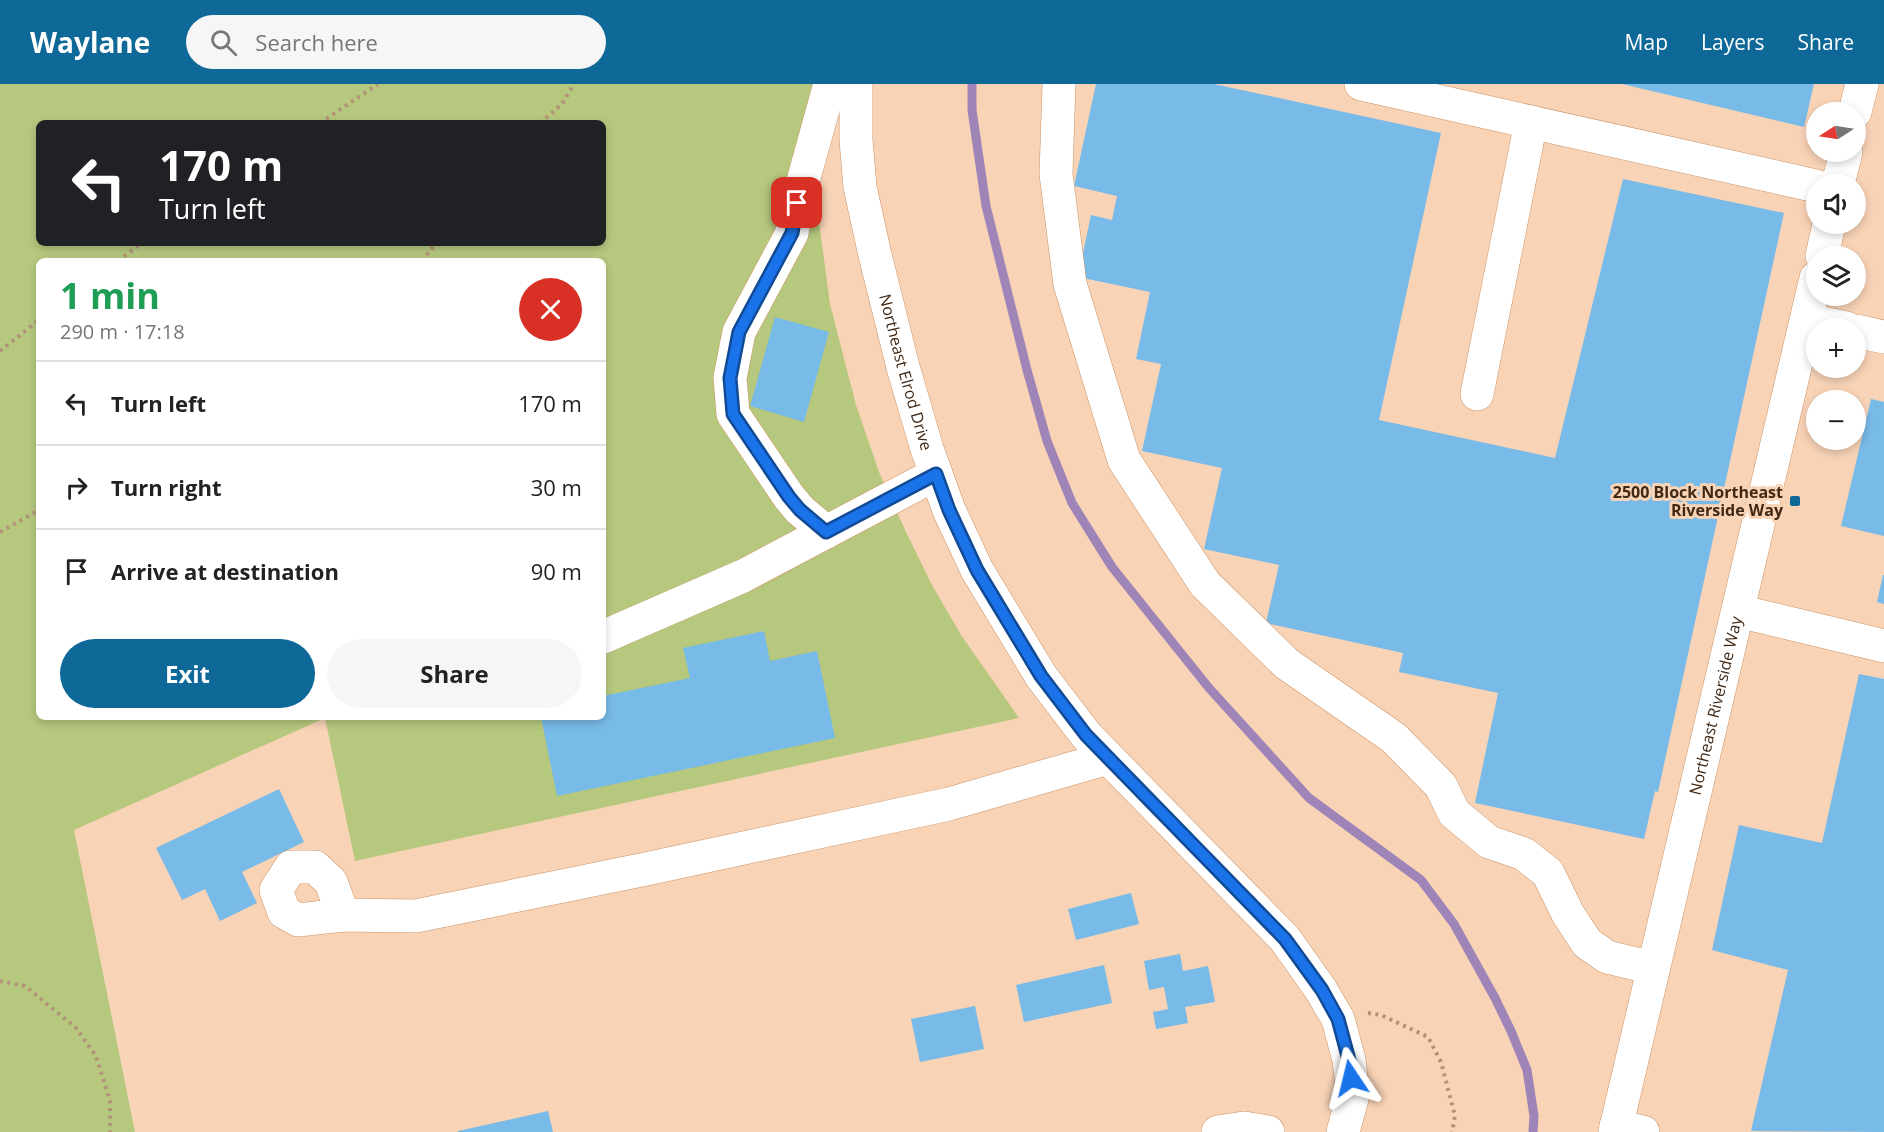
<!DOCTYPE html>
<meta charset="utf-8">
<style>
:root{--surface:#fff;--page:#f6f6f6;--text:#222;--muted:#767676;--line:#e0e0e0;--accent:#0e6898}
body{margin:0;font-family:"Open Sans",sans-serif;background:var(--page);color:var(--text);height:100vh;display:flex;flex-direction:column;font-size:22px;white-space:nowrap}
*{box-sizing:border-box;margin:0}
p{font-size:20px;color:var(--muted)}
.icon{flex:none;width:33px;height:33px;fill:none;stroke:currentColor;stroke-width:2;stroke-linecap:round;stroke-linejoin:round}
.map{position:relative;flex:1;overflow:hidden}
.panel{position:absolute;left:36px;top:174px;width:570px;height:462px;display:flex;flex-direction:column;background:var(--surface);border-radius:9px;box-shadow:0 3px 9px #0003}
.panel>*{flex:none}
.guide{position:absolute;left:36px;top:36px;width:570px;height:126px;border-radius:9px;box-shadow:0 3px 9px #0003;background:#202124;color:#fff;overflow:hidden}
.needle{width:39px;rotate:258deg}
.buttons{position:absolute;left:1806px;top:18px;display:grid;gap:12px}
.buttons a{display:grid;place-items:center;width:60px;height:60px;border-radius:50%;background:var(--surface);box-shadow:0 3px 9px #0003;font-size:30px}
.pin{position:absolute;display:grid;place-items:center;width:51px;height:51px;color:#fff;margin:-26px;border-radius:12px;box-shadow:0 3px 9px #0006}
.me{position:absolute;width:66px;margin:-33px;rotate:350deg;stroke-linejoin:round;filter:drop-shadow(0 0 4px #0008)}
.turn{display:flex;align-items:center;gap:21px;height:126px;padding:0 24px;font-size:27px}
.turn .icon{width:78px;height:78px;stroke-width:2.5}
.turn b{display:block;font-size:42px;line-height:51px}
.round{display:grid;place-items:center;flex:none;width:63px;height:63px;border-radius:32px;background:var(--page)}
.summary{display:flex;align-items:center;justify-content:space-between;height:102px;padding:0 24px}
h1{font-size:36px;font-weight:700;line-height:45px;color:#1e9e55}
.action{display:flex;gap:12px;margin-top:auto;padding:12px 24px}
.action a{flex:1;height:69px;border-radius:36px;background:var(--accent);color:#fff;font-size:24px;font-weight:700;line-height:69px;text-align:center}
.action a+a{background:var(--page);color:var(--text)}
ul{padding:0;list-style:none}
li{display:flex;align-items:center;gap:18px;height:84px;padding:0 24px;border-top:2px solid var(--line)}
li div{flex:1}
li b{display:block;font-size:22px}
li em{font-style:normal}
header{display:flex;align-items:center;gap:36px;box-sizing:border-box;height:84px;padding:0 30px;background:var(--accent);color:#fff}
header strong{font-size:28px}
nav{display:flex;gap:33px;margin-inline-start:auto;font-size:21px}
.search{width:420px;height:54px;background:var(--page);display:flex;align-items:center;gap:15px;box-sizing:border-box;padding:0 21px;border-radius:33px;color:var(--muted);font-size:22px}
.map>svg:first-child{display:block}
.green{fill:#b6c87e;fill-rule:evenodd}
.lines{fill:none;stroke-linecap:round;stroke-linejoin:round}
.stream{stroke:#9f84b7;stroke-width:9}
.building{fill:#78bae8}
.minor-casing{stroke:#cd9364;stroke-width:34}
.path{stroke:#b39279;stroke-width:4;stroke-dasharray:3 4.5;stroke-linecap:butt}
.minor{stroke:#fff;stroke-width:33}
.route-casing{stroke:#114b97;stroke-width:15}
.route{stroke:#1a73e8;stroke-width:10}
.poi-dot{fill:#0e6898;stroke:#f8d3b6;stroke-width:2}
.labels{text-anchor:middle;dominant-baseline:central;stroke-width:6;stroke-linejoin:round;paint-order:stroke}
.street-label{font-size:16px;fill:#402815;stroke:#f8d3b6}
.poi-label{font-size:16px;font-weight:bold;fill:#402815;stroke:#f8d3b6;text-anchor:end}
</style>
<header>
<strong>Waylane</strong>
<div class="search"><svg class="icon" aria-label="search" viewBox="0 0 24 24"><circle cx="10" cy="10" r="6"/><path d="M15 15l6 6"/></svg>Search here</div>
<nav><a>Map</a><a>Layers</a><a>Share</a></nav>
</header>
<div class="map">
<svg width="1884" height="1048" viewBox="0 0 1884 1048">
<rect width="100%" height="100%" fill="#f8d3b6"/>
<!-- green -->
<path class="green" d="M0,0h819l-6,44 3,71 14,105 26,101 23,67 27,60 26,53 29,50 58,83 -664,143 -30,-143 -251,112 61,302h-135zM39,39h564v120h-564zM39,177h564v456h-564z"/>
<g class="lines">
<!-- stream -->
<polyline class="stream" points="972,0 972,26 986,122 1027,286 1047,357 1072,419 1112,483 1209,604 1309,714 1421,796 1454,840 1495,914 1511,947 1527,986 1534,1032 1533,1048"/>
</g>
<!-- building -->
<g class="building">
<polygon points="1096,0 1214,0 1441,49 1379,336 1555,374 1623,95 1784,129 1658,708 1655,707 1644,755 1475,719 1498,609 1399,588 1403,569 1266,539 1279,481 1204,465 1222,384 1142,367 1161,280 1136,275 1150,208 1078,193 1091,131 1112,136 1117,112 1074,102"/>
<polygon points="1622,0 1814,0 1804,43"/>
<polygon points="775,233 829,248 804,338 750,322"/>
<polygon points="1871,315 1884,318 1884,452 1841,442"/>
<polygon points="1883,491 1884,491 1884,520 1877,518"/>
<polygon points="764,547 770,577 817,567 835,654 557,712 541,633 603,633 603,612 690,594 683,564"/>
<polygon points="1859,590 1884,595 1884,1048 1751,1047 1788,886 1712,866 1739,741 1822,759"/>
<polygon points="279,705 304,758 242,788 257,819 220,837 205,805 182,816 156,764"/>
<polygon points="1131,809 1139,840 1076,856 1068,825"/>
<polygon points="1180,870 1183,887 1208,882 1215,918 1185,923 1188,939 1156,945 1153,928 1168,925 1164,903 1149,906 1144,877"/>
<polygon points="1104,881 1112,919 1024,938 1016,901"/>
<polygon points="975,922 984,965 920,978 911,935"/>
<polygon points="548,1027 553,1048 458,1048 458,1047"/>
</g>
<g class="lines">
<defs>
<g id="minor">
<path id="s1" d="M856,0v56l4,47 15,68 28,112 24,82 22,61 28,60 64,106 45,59 199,204 36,51 17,29 11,41 4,35 -10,37"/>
<polyline points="1059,0 1056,90 1070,200 1124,376 1205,500 1287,580 1394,654 1441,702 1454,729 1489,758 1524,770 1548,789 1568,830 1587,859 1607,873 1653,884"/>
<polyline points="1361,0 1816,102"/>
<polyline points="1855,28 1862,0"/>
<polyline points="1838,100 1846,68"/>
<polyline points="1822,172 1829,140"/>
<polyline points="1807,236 1846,244"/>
<polyline points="1856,247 1884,253"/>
<polyline points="1477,310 1531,38"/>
<polyline points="826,448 800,426 789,413 733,330 730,294 739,248 792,149 797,119 830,0"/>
<polyline points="1738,527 1884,562"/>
<polyline points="603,553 743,492 936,390"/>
<polyline points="343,831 331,798 315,783 291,783 276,806 284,828 298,836 343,831 416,832 646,785 949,720 1108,674"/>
<polyline points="1616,1042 1643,1048"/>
<polyline points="1218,1048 1244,1044 1268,1048"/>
<path id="s2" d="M1615,1048l201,-854"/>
</g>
</defs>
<!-- minor casing -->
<use href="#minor" class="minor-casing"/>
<!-- path -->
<g class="path">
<polyline points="320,39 378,0"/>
<polyline points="540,39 562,20 574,0"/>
<polyline points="118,177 142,159"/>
<polyline points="422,177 436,159"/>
<polyline points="0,267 39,236"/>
<polyline points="0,448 39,426"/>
<polyline points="0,897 25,902 75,943 96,972 110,1017 110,1048"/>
<polyline points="1368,929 1381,931 1428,953 1441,978 1455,1032 1452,1048"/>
</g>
<!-- minor -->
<use href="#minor" class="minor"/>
</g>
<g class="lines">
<defs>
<polyline id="route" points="797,119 792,149 739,248 730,294 733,330 789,413 800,426 826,448 936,390 949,426 977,486 1041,592 1086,651 1285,855 1322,906 1338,935 1349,976 1351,994"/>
</defs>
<!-- route casing -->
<use href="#route" class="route-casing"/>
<!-- route -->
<use href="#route" class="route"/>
</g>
<!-- markers -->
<rect class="poi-dot" x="1789" y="411" width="12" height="12" rx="3"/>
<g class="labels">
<!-- street labels -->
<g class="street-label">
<text stroke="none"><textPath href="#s1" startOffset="294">Northeast Elrod Drive</textPath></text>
<text stroke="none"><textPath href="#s2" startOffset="438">Northeast Riverside Way</textPath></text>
</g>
<!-- poi labels -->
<g class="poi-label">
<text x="1783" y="408">2500 Block Northeast<tspan x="1783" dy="18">Riverside Way</tspan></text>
</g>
</g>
</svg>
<div class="buttons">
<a><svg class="needle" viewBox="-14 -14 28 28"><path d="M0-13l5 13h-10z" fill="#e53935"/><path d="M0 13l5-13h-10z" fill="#767676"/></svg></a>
<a><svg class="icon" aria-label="sound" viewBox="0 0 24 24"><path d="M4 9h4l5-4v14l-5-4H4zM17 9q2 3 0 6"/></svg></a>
<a><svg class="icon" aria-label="layers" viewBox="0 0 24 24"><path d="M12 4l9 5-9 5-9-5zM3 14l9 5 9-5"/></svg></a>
<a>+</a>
<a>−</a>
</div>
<div class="pin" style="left:797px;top:119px;background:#d93025"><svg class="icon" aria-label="arrive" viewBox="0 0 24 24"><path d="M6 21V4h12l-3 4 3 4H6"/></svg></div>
<svg class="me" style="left:1351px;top:994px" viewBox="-20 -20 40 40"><path d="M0-17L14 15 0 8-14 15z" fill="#1a73e8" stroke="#fff" stroke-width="4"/></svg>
<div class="guide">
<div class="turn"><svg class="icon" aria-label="left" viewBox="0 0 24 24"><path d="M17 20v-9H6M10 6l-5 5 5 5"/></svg><div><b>170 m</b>Turn left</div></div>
</div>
<section class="panel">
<div class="summary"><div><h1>1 min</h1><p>290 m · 17:18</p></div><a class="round" style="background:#d93025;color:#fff"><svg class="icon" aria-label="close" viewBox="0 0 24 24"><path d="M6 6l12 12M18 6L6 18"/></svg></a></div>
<ul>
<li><svg class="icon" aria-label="left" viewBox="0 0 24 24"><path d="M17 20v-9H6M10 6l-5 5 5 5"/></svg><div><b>Turn left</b></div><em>170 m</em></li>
<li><svg class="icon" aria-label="right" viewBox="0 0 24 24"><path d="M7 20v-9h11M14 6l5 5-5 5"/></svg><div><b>Turn right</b></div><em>30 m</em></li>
<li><svg class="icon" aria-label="arrive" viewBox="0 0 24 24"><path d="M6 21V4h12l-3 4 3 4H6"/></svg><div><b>Arrive at destination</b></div><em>90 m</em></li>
</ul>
<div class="action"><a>Exit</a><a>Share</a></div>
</section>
</div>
